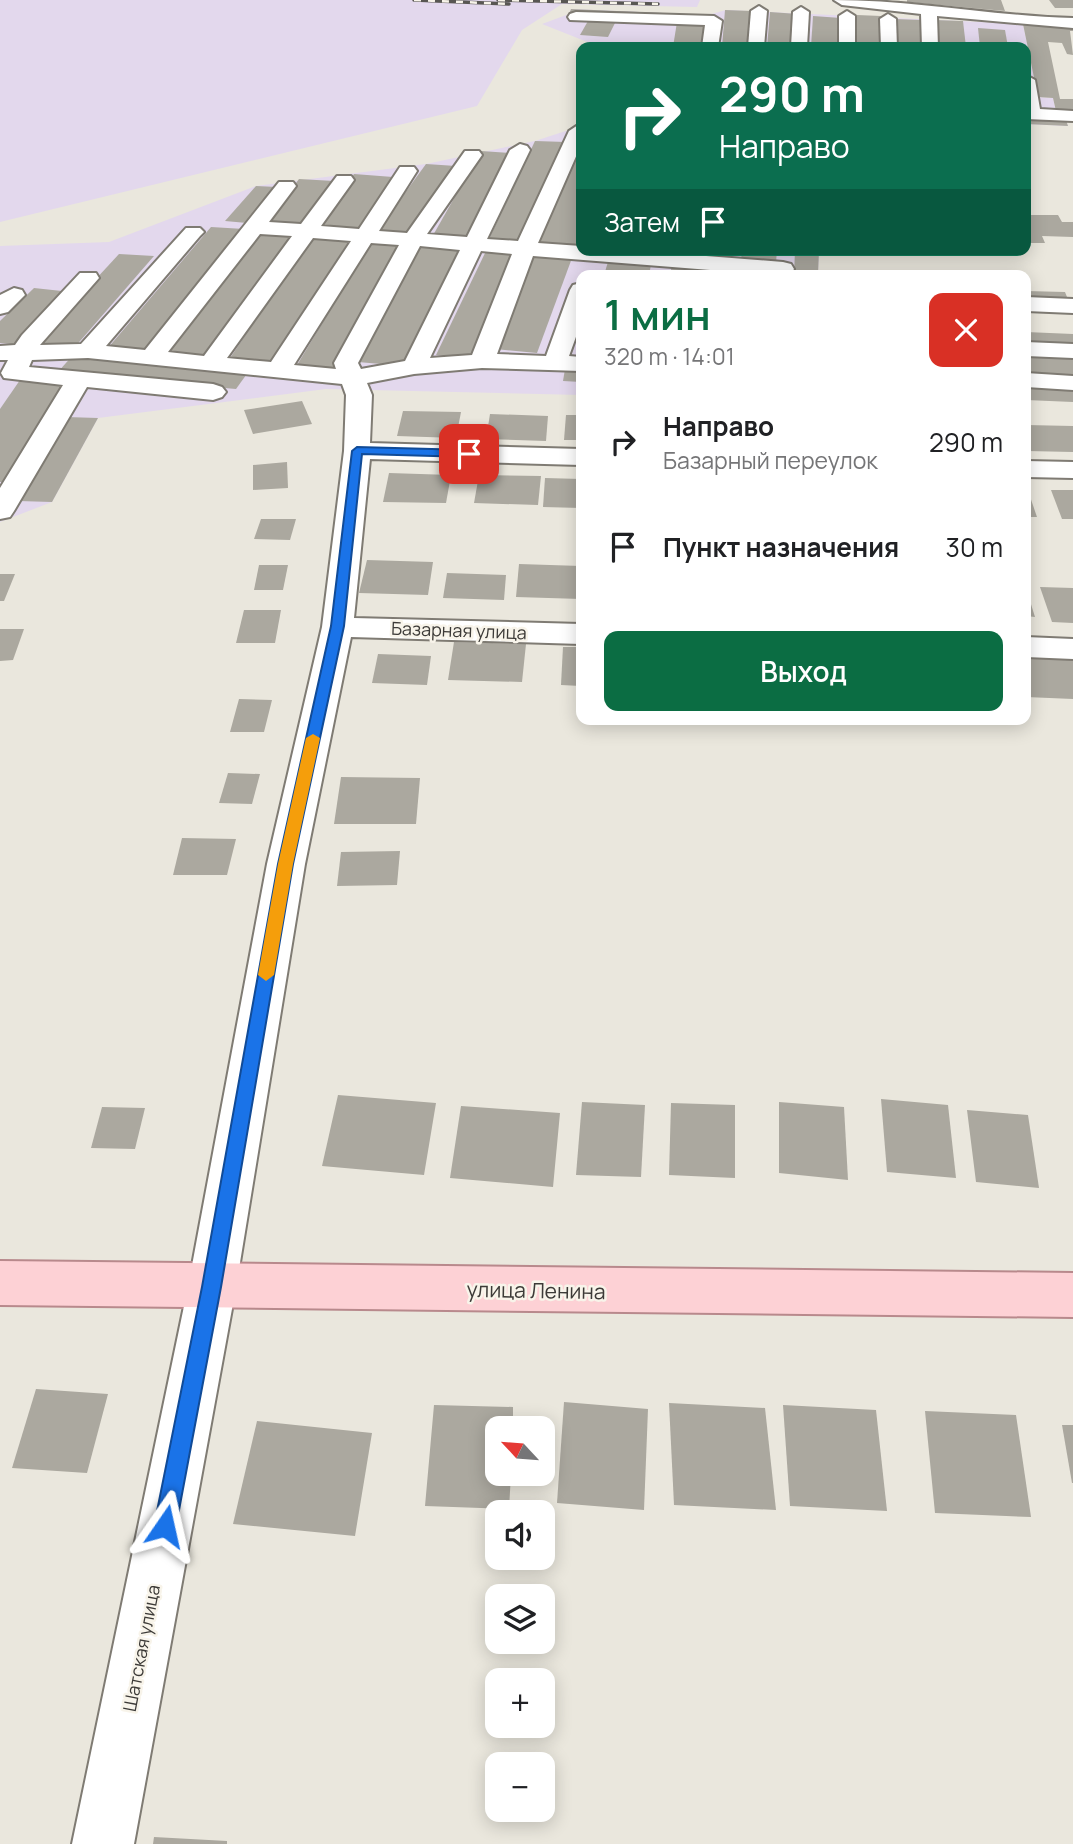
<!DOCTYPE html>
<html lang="ru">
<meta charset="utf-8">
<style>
:root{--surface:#fff;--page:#f2f2f2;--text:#202124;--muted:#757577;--accent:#0b6d43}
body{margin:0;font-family:Manrope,sans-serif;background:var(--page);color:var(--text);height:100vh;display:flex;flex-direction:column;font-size:26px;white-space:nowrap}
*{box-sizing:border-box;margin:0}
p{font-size:23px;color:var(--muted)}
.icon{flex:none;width:38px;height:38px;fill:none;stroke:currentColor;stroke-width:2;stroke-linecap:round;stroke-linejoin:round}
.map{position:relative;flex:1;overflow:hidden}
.sheet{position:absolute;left:576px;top:270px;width:455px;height:455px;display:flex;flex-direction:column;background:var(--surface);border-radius:14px;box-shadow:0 4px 18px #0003}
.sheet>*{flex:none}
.guide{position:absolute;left:576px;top:42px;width:455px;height:214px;border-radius:14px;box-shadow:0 4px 18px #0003;background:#0b6e4f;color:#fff;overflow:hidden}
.needle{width:46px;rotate:296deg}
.fabs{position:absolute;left:485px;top:1416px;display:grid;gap:14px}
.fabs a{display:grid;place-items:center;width:70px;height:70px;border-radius:14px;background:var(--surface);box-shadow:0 4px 18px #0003;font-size:35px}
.pin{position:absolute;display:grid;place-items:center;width:60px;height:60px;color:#fff;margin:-30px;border-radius:14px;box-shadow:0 4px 10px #0006}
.me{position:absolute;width:77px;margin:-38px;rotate:11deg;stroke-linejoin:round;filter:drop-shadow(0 0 5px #0008)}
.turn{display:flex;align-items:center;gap:24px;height:147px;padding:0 28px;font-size:32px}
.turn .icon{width:91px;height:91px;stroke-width:2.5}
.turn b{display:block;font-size:49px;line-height:60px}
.then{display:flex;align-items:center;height:66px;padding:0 28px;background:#0003;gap:14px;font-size:26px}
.round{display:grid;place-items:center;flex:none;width:74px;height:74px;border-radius:14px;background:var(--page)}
.head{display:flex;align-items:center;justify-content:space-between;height:119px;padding:0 28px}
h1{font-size:42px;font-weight:600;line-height:52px;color:var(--accent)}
.cta{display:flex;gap:14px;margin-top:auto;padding:14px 28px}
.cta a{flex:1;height:80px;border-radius:14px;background:var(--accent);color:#fff;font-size:28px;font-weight:600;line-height:80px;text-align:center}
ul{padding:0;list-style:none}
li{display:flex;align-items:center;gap:21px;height:105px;padding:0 28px}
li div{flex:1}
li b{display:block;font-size:26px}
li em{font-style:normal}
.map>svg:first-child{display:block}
.industrial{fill:#e3d8ed}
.building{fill:#aba89f}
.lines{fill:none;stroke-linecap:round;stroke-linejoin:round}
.minor-casing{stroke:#7f7b73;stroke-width:4}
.major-casing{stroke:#b8898c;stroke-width:4}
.minor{fill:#fff;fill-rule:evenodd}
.major{fill:#fdd1d5;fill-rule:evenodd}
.rail-casing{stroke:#585652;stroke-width:3.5}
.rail{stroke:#f8f4ea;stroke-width:2.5;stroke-dasharray:7;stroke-linecap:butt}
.route{fill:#1a73e8;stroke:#114b97;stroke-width:2}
.slow{fill:#f59e0b}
.labels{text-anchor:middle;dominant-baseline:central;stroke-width:5;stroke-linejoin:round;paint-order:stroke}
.street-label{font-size:18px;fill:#3c3a37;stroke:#f8f4ea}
.near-street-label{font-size:21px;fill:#3c3a37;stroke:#f8f4ea}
</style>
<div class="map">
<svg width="1073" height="1844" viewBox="0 0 1073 1844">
<rect width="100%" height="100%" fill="#eae7dd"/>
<!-- industrial -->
<g class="industrial">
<polygon points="0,0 700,0 697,7 562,4 522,30 477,106 0,222"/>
<polygon points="571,9 708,15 726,10 1023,24 1038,97 1053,98 1056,111 1066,120 1068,126 1026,124 1026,47 600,47 542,24 569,14"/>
<polygon points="581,126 581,250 819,250 818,275 581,275 581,395 326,389 98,418 52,502 0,522 0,246 109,242 256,186 426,164 535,141"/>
</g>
<!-- building -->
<g class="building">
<polygon points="907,0 1001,0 1005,11 907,2"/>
<polygon points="1049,0 1073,0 1073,8 1055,8"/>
<polygon points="571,9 708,15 707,19 569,14"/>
<polygon points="725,10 752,11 750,47 722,47"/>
<polygon points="770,12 798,14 796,47 767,47"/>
<polygon points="857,15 881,16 882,47 856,47"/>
<polygon points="813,16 841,18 840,47 811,47"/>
<polygon points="895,19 922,20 924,47 897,47"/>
<polygon points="935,20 963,21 966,47 938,47"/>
<polygon points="588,21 615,23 608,37 580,35"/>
<polygon points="677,22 706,23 703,47 673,47"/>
<polygon points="1023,24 1073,26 1073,31 1070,31 1073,55 1067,54 1062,43 1048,42 1060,99 1073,99 1073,112 1056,111 1053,98 1038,97"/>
<polygon points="978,28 1005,30 1008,47 980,47"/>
<polygon points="1026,118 1066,120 1068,126 1026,124"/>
<polygon points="535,141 566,142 523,243 488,241"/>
<polygon points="576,149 581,149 581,236 577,246 537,243"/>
<polygon points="481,151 510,153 464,240 432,237"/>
<polygon points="426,164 456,166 409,237 375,234"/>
<polygon points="354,174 393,177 358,232 316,229"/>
<polygon points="299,179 334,181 302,227 265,224"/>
<polygon points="256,186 277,187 247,223 225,221"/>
<polygon points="1026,215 1058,215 1062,222 1073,222 1073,237 1042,236 1045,243 1026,243"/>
<polygon points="211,227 244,229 144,352 107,349"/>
<polygon points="264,231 299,234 208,357 168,353"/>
<polygon points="313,235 351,238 272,362 230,358"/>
<polygon points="373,239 406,241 335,368 297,365"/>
<polygon points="420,243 461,246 404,366 358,362"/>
<polygon points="742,250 777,250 776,263 741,261"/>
<polygon points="795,250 819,250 818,275 794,275"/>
<polygon points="486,251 519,253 472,359 436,355"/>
<polygon points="119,254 154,256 74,348 35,345"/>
<polygon points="533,255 572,258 537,353 495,349"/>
<polygon points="608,262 651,265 649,275 604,275"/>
<polygon points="672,265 710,268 709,275 670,275"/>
<polygon points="34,288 71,292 20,345 0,343 0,321"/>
<polygon points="1026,291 1065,292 1069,302 1026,301"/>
<polygon points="1026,332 1073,334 1073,345 1026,342"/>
<polygon points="74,354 249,371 236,389 57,373"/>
<polygon points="1026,355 1073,358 1073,376 1026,374"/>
<polygon points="565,369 581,369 581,382 563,381"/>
<polygon points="20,380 71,381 9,482 0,482 0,409"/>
<polygon points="1026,387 1073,388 1073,402 1026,400"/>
<polygon points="302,401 312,424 253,434 244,410"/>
<polygon points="403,411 461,412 456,438 397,436"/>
<polygon points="490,414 548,416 546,441 486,439"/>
<polygon points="566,415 581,415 581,440 564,440"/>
<polygon points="66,417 98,418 52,502 18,501"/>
<polygon points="1026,425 1073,426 1073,452 1027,451"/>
<polygon points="287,462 288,488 253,490 253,465"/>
<polygon points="389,473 451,475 446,503 383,502"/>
<polygon points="479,475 541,476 538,505 474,503"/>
<polygon points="545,478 581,479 581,508 543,507"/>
<polygon points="1026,485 1037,517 1026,517"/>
<polygon points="1051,490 1073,490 1073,519 1062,519"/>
<polygon points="261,519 296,519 290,540 254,539"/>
<polygon points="367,560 433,562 428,595 359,593"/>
<polygon points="519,564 581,566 581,599 516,597"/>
<polygon points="259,565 288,565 283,590 254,590"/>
<polygon points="447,573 506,575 504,600 443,598"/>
<polygon points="0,574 15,574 4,601 0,601"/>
<polygon points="1040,587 1073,588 1073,623 1052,622"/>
<polygon points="1026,588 1035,617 1026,616"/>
<polygon points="244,610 281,610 275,643 236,643"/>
<polygon points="0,629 24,629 13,660 0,661"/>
<polygon points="454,642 526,644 522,682 448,680"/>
<polygon points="563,647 581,647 581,686 561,685"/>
<polygon points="378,654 431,656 427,685 372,683"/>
<polygon points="1026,658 1073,660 1073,699 1026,697"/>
<polygon points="239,699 272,700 264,732 230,732"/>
<polygon points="228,773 260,774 252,804 219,803"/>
<polygon points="341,777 420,778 416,824 334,824"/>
<polygon points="182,838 236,839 227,875 173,875"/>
<polygon points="400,851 397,885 337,886 341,852"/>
<polygon points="338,1095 436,1103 424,1175 322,1166"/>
<polygon points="881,1099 948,1105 956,1178 887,1172"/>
<polygon points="582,1102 645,1105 641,1177 576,1175"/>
<polygon points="779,1102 844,1107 848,1180 779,1173"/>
<polygon points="671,1103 735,1105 735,1178 669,1175"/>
<polygon points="461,1106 560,1113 553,1187 450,1178"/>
<polygon points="102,1107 145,1108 135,1149 91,1148"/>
<polygon points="967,1110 1028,1115 1039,1188 976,1182"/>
<polygon points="36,1389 108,1394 87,1473 12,1468"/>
<polygon points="564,1402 648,1409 644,1510 557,1503"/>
<polygon points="669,1403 765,1408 776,1510 674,1505"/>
<polygon points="434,1405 513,1407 513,1428 497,1428 497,1474 511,1474 509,1509 425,1506"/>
<polygon points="783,1405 876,1410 887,1511 790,1506"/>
<polygon points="925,1411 1016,1415 1031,1517 935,1513"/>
<polygon points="257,1421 372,1433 355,1536 233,1524"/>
<polygon points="1062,1425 1073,1425 1073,1483 1072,1483"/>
<polygon points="154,1837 227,1841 227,1844 153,1844"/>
</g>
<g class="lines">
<defs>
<g id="minor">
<path d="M834,0c81,0 158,16 239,18v10l-136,-12 1,31h-16l-1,-33 -79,-9z"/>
<polygon points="759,6 767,11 764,47 748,47 751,11"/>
<polygon points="801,7 809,12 807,47 791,47 793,12"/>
<polygon points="847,11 855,16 855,47 839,47 839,16"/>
<polygon points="576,12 714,16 722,21 718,47 702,47 705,25 570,20 568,17 570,14"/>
<polygon points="888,14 896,19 897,47 881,47 880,19"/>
<polygon points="1026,75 1035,80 1040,109 1073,111 1073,121 1026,119"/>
<path d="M578,125l3,1v19l-43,98 43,3v4h48l154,12 8,2 3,5 -3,5 -19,1 -239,-19 -36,98 49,2 24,-66 3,-5 8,-2v40l-12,33 12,1v14l-99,-3 -68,6 -47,9 5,12 -2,48 211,6v16l-211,-6 -16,159 227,6v20l-230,-7 -46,227 -69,423 -102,557h-62l116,-557 79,-423 55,-237 22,-176 2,-56 -4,-11 -254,-26 -56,2 -3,7 184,17 9,3 4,5 -4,5 -9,3 -126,-13 -73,124 -4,6 -10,2v-31l63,-103 -59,-7 -3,-5 7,-13h-8v-14l15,-1 7,-10 58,-62h16l3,5 -59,67 41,-1 105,-116h14l4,4 -4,4 -94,110 39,4 134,-168h14l3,4 -27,36 32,2 36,-48h14l3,4 -33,46 38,3 41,-62h14l3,4 -38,60 28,2 58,-82h14l3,4 -55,79 40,3 43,-87 10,-6 7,2 3,4 -43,89 31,2 51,-110zM260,234l32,2 -88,120 -36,-4zM313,238l38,3 -80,121 -44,-4zM371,243l28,2 -65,118 2,6 -42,-4zM420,246l40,4 -55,111 -44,8 -3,-6zM481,251l31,3 -40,101 -42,3z"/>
<polygon points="14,288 22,290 25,295 8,312 0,314 0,295"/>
<polygon points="1026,297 1073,299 1073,313 1026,311"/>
<polygon points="1026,342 1073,344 1073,358 1026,356"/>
<polygon points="1026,373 1073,376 1073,390 1026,387"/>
<polygon points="1026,461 1073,462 1073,478 1026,477"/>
<polygon points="1026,637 1073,639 1073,659 1026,657"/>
</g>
<polygon id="major" points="0,1261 1073,1273 1073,1317 0,1305"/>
</defs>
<!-- minor casing -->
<use href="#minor" class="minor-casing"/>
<!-- major casing -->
<use href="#major" class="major-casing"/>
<!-- minor -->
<use href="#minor" class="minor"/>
<!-- major -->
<use href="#major" class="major"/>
<defs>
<g id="rail">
<polyline points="414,0 509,4"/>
<polyline points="498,0 658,4"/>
</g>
</defs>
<!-- rail casing -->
<use href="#rail" class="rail-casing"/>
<!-- rail -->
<use href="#rail" class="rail"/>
</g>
<!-- route -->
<polygon class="route" points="357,447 469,450 475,454 469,457 362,454 344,626 293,864 221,1287 176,1526 173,1534 165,1537 157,1534 154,1526 202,1287 278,864 331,626 352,451"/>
<!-- slow -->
<polygon class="slow" points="313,734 320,738 293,864 274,975 266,981 258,975 278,864 306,738"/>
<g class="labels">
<!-- street labels -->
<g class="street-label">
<text transform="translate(459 630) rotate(2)">Базарная улица</text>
<text transform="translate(141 1648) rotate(-79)">Шатская улица</text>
</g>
<!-- near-street labels -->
<g class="near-street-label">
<text transform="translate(536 1290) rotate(1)">улица Ленина</text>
</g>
</g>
</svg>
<div class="fabs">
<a><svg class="needle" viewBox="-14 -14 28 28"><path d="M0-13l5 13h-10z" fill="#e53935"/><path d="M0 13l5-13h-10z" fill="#757577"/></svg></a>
<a><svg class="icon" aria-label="sound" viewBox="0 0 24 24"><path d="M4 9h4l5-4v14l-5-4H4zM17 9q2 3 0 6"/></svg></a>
<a><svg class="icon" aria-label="layers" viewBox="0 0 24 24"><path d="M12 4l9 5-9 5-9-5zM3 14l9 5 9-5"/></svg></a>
<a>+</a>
<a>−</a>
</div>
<div class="pin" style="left:469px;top:454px;background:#d93025"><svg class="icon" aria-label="arrive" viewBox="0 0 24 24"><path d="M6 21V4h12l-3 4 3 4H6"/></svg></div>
<svg class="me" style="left:165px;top:1526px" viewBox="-20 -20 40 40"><path d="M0-17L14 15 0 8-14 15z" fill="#1a73e8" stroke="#fff" stroke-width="4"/></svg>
<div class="guide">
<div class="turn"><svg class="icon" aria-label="right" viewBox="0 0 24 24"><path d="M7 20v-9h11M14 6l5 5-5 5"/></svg><div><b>290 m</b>Направо</div></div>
<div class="then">Затем<svg class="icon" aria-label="arrive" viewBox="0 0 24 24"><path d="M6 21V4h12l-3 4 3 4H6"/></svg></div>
</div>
<section class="sheet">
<div class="head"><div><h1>1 мин</h1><p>320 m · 14:01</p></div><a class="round" style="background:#d93025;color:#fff"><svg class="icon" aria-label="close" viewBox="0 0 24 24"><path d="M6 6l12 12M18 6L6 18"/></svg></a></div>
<ul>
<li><svg class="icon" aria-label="right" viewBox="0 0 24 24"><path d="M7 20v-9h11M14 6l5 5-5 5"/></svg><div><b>Направо</b><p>Базарный переулок</p></div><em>290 m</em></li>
<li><svg class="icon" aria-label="arrive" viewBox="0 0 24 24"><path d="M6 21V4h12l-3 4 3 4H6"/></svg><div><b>Пункт назначения</b></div><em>30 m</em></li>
</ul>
<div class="cta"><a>Выход</a></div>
</section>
</div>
